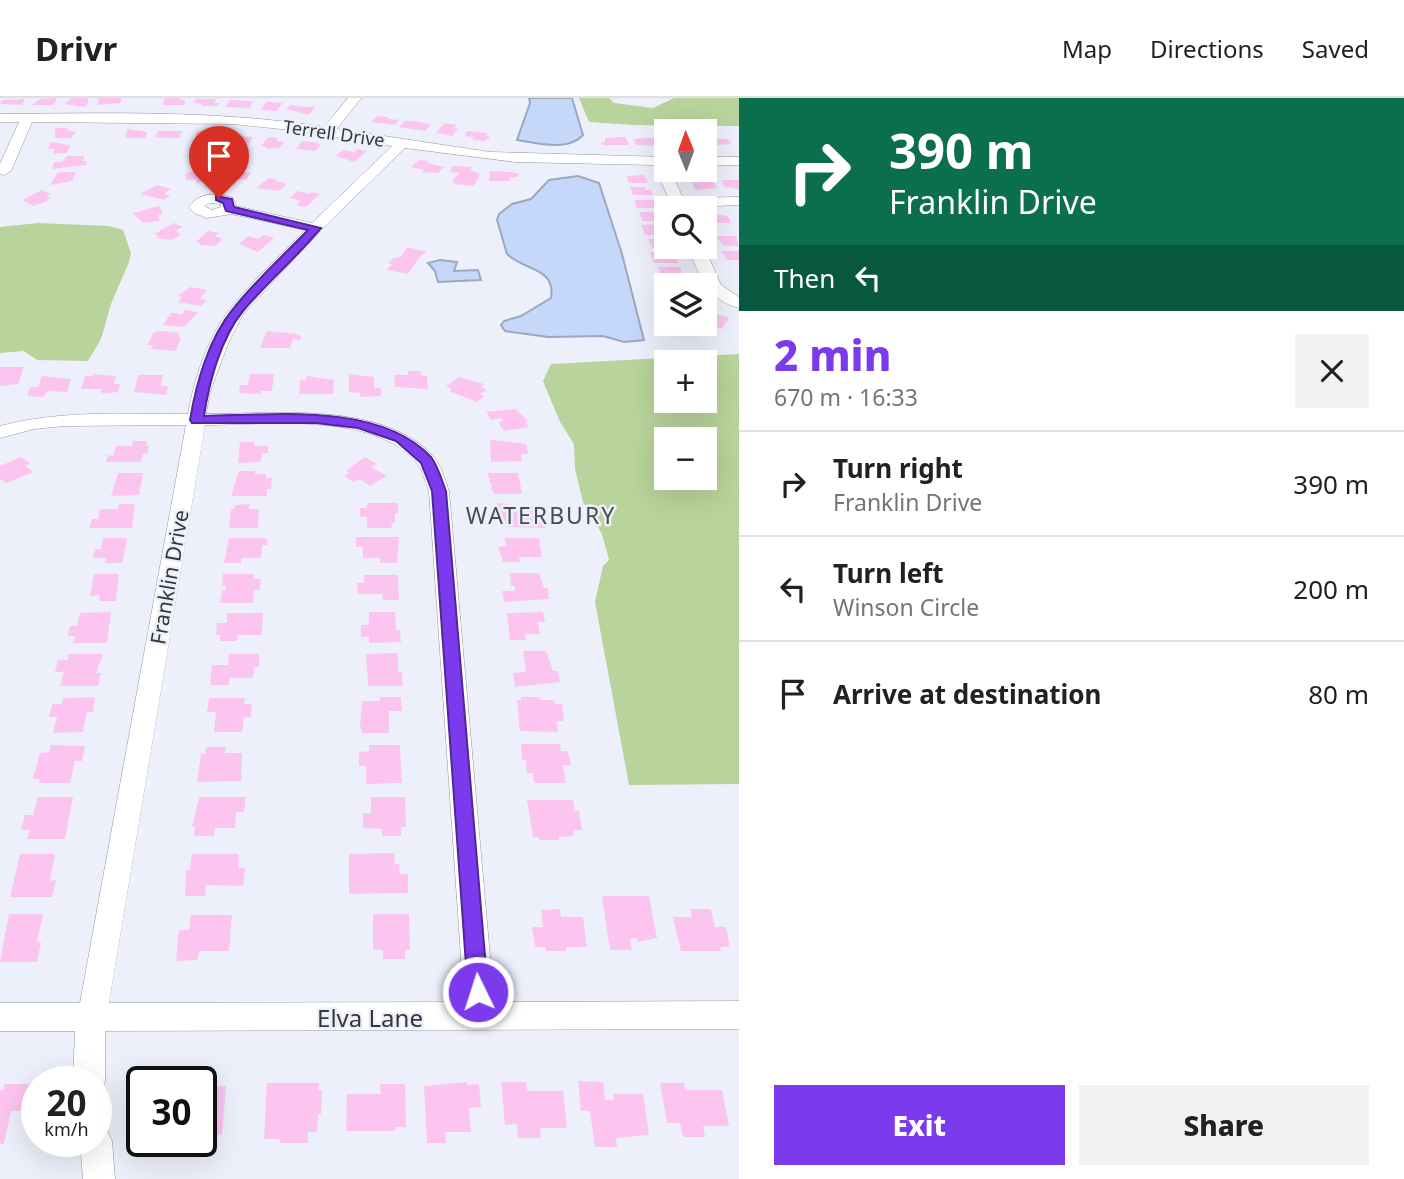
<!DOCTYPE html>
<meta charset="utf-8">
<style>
:root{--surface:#fff;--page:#f2f2f2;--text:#202124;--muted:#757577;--line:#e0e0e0;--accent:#7c3aed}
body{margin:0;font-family:"Noto Sans",sans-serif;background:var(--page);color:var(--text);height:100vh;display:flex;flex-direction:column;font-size:26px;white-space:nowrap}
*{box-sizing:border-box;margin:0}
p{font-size:23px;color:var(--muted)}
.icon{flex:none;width:38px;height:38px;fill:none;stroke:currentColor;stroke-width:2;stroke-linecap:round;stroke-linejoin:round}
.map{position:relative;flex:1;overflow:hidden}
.panel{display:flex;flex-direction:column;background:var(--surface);width:665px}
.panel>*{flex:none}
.hud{background:#0b6e4f;color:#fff;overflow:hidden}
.needle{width:46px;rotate:359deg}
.buttons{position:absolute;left:654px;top:21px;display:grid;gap:14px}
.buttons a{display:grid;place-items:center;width:63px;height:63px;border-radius:0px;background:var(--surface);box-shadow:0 7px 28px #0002;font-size:35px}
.speed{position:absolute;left:21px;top:968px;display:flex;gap:14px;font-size:35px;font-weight:700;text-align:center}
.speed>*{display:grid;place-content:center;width:91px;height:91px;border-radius:50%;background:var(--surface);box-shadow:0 7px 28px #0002;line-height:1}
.speed small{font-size:18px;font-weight:400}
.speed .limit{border:4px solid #111;border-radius:10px;background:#fff;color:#111}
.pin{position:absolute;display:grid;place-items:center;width:60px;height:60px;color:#fff;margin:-72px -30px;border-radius:50% 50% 50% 0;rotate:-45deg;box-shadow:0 0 7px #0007}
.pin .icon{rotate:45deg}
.me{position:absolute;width:77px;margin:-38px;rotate:356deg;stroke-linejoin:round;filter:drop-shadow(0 0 5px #0008)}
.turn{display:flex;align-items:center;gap:24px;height:147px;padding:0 35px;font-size:32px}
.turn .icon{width:91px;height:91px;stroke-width:2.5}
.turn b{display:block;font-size:49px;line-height:60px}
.then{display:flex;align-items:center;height:66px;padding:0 35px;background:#0003;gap:14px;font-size:26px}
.round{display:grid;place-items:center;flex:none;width:74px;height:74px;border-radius:0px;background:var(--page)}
.headline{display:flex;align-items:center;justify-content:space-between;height:119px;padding:0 35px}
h1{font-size:42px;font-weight:800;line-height:52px;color:var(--accent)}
.action{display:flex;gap:14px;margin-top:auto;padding:14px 35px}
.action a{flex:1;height:80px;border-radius:0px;background:var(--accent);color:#fff;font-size:28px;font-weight:800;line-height:80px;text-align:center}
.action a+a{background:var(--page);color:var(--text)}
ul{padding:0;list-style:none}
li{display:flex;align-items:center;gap:21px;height:105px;padding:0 35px;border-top:2px solid var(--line)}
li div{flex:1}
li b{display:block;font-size:26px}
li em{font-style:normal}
header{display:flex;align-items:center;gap:42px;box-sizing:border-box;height:98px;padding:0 35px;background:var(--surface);border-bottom:2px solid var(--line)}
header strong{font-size:33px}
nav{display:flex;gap:38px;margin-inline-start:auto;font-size:24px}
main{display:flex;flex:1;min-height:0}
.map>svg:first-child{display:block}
.green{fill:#b8d39b;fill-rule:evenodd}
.water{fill:#c5d8f9;stroke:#9aa8c0;stroke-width:2}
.building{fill:#fbc5f0}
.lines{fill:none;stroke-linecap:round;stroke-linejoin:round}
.minor-casing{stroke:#93969f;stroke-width:1}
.minor{fill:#fff;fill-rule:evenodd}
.route{fill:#7c3aed;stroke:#51269a;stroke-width:2}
.labels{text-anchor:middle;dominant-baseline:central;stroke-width:5;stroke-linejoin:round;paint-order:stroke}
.far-street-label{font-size:18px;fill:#36373b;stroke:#edf0fa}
.street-label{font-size:21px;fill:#36373b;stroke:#edf0fa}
.neighbourhood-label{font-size:23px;letter-spacing:2px;fill:#494c54;stroke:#edf0fa}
.near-street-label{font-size:24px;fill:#36373b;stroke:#edf0fa}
</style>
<header>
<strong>Drivr</strong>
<nav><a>Map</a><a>Directions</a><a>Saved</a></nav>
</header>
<main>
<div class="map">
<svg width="739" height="1081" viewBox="0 0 739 1081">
<rect width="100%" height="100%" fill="#edf0fa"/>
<!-- green -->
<g class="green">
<polygon points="579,0 609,0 614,5 653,10 674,0 739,0 739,28 633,27 589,24"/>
<polygon points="38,125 109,128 123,132 131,155 129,164 111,206 101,241 88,263 37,262 24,253 0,255 0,129"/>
<path d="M739,256v430l-110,1 -34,-183 8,-36 6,-6 -7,-26 -19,-32 -8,-33 -1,-25 -14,-22 -17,-41 8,-17zM667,264h38v39h-38zM667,341h38v39h-38z"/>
</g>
<!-- water -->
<g class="water">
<path d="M529,0h43l11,37c-15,17 -45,8 -66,5l13,-37z"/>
<path d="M578,78l21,7 23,71 22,86 -20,2 -21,-6 -55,1 -43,-6 -4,-6 3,-4 17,-5 30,-18c5,-31 -27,-27 -44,-44l-10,-34 2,-6 13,-10 19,-5 18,-19z"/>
<polygon points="440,162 457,164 454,173 478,172 481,182 438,184 435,173 428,165"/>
</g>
<!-- building -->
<g class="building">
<polygon points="57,0 54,7 32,7 40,1"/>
<polygon points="72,0 89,0 86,9 64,6"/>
<polygon points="99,0 122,0 120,5 97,7"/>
<polygon points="165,0 178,0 186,3 184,7 162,7"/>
<polygon points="25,1 22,7 0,6 2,2"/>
<polygon points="196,1 216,1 214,5 219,5 218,8 201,8 203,6 194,5"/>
<polygon points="230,2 253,3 250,10 225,9"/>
<polygon points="267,3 270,4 282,5 277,13 261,12"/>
<polygon points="290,7 304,9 315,9 310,16 305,16 287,11"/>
<polygon points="377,18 387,19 389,21 399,22 395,27 371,24"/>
<polygon points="405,23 413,23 431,26 425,33 399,29"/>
<polygon points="444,25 457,27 454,30 458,31 452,38 436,35"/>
<polygon points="55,30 68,30 67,32 76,34 71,40 55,40"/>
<polygon points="127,31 147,34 145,40 126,40"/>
<polygon points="158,33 182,33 179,40 170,40 155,39"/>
<polygon points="197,33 213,34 212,37 220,38 217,44 203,45 198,43 200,38 195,38"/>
<polygon points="467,33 488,35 486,38 491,39 484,43 472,41 474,39 465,38"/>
<polygon points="232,35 240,38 253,39 249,45 226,46"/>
<polygon points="268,39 278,40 276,43 284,44 280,50 266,51 267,49 261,48"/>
<polygon points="619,39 626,39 629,47 602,47 601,44 605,44 605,40"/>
<polygon points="649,40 660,41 662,48 636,47 634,41"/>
<polygon points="707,41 728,41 731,46 706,48 705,44 709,45"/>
<polygon points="302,43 312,44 321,46 315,53 296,51"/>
<polygon points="51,44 70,47 67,55 53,56 54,51 48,51"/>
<polygon points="357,51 367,53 354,64 336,58 343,52 354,54"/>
<polygon points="67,58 84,58 83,63 87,63 86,67 52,71 54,64 62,64"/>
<polygon points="419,62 429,63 427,65 444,69 438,75 422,74 424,72 411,69"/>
<polygon points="453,68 472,69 470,72 480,76 474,88 455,86 452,82 460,75 450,74"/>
<polygon points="199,72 206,74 207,79 214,79 215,83 197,85 196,82 186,82 185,75"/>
<polygon points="232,73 251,75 247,81 225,83"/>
<polygon points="490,73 511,74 519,76 518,79 510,79 509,83 489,83"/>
<polygon points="58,74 76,74 72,83 50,87"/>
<polygon points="644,77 648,85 629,85 626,78"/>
<polygon points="269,80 277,82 275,83 287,86 279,93 256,90"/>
<polygon points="721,82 739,82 739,91 724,89"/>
<polygon points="692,83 713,83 717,90 695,92"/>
<polygon points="157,87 171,91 164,96 170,97 164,102 140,96"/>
<polygon points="630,89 645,89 646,92 651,92 653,97 633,97"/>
<polygon points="42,92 51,96 46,98 50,100 46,102 48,103 33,108 22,102"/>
<polygon points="297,93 309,96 311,94 320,96 306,109 296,107 301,103 290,100"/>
<polygon points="634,102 654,102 657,110 637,110"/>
<polygon points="159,108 163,116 158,117 160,123 143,125 133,115"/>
<polygon points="639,114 660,114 661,120 656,120 657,123 642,123"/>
<polygon points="705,115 728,118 731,125 709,125"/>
<polygon points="174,125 183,129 176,132 181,137 171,142 155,140 159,138 154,136"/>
<polygon points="664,126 667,137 645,137 641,127"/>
<polygon points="208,133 219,135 215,138 223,141 215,148 199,147 201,145 196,144"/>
<polygon points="264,137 274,140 258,154 239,146 248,138 259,141"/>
<polygon points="715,138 736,138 739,148 724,148"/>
<polygon points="648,141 667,141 667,150 652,150"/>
<polygon points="407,149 427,154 421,157 408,176 387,172 392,166 388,165 394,160 401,159"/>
<polygon points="721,153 739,153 739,162 727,162"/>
<polygon points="650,154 674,154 678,165 654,165"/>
<polygon points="658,169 680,169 683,179 662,179"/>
<polygon points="190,189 207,192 200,201 207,202 201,208 178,204 182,199 178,198"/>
<polygon points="185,212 198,214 184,229 163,227 171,215 182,216"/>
<polygon points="705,214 717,216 729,220 721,231 705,225"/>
<polygon points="160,233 179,235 178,239 181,239 176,253 151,251 153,247 147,247 154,234"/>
<polygon points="267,233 296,236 301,238 300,242 293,241 290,250 260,250"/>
<polygon points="0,269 24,269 18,286 0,288"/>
<polygon points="408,273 420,273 422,278 427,278 428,291 395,289 394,277 408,277"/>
<polygon points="93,276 116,278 114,286 120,286 118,294 101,296 102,291 81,291 85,278 93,278"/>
<polygon points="250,276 274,276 272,293 261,293 261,296 239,295 240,287 248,287"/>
<polygon points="349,276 374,279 374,290 381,290 381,298 360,299 360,295 349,294"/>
<polygon points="138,277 163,277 161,288 168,288 166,297 134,294"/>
<polygon points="42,278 71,281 67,294 47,293 44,299 27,298 30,289 38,289"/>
<polygon points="307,278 334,282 333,296 299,296 300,282 305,283"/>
<polygon points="459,279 484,286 481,289 487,292 480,296 485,298 477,304 449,293 452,291 446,288"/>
<polygon points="516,311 528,323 525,324 529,329 504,333 498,324 503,323 501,320 491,322 486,314"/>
<polygon points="493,342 526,346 528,356 521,356 522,363 491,364 490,343"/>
<polygon points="133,343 147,343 146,348 149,348 147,356 143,356 141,364 106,364 108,357 113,358 116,348 132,348"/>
<polygon points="240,344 254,344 254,348 268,348 268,355 262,355 261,364 238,365"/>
<polygon points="21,359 30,365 25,368 34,374 6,385 0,381 0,368"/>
<polygon points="365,359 376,366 371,369 387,378 370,388 359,381 354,384 344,378 349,375 346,373"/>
<polygon points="239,373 255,373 255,376 266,376 266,380 272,380 271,391 267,391 267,398 231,398"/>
<polygon points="118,375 143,375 139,397 111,398"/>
<polygon points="488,375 518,375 522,396 494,396 493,392 491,392 492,385 490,385"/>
<polygon points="368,405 398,405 398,415 395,415 395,425 391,425 392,430 367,430 367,419 360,419 360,410 366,410"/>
<polygon points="496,405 511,406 512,410 536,410 538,423 544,423 545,430 507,429 504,421 495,421"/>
<polygon points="119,406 135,406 132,430 89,430 92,421 98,421 100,411 118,411"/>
<polygon points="250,406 249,411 259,411 258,430 229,430 231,411 234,411 235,407"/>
<polygon points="356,439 399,439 397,465 380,465 380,460 363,460 363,449 356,449"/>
<polygon points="103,440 127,440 122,465 105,465 106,460 93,460 95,451 101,451"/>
<polygon points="229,440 263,440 268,442 267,447 262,447 261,460 241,460 241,465 224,465"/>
<polygon points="505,440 539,440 542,459 519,459 520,464 503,464 498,449 506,448"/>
<polygon points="510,475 539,475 544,490 548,490 549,501 504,504 502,493 515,493 515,488 511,488"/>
<polygon points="94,476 119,476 116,503 99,503 100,497 90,498"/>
<polygon points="223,476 254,476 254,481 261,481 260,492 254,492 253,505 220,505 222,493 225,493 226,488 222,488"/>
<polygon points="364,477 398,477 399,502 383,502 382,496 358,496 357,485 364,485"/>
<polygon points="111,514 107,545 73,545 75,538 68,538 70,528 77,528 80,515"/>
<polygon points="369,514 395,514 396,532 400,532 401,544 369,545 369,539 361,539 361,527 369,527"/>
<polygon points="543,514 545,524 538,524 540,536 525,536 526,542 510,542 507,515"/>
<polygon points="227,515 263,515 262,537 237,537 237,543 220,543 220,537 216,537 217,525 227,525"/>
<polygon points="523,553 546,553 553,573 558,573 560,584 515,589 513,575 526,574"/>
<polygon points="398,555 398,574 402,574 403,588 368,588 366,556"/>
<polygon points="69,556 103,556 96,575 101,575 98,588 60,588 64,574 55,574 58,562 67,562"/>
<polygon points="229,556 259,556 259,569 254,569 253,580 229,580 229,587 210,587 212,567 228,567"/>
<polygon points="95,599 93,614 87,614 83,634 53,635 57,619 49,619 52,606 62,606 63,600"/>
<polygon points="380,599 401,599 402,613 389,613 389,635 362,635 360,627 362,603 380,603"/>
<polygon points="521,599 539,599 540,602 554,602 555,606 562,606 564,623 557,623 558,634 520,633 517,602 521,602"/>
<polygon points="209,600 245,600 244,606 252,606 251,619 244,619 242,634 214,634 216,614 207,614"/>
<polygon points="521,646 560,646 561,653 568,653 571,667 563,667 566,685 534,685 533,675 527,675 526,662 522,662"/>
<polygon points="51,647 85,648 82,663 75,663 70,685 39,685 40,681 33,681 40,655 49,654"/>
<polygon points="369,647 400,647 402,685 366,686 366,668 359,668 359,654 369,653"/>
<polygon points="206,649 226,649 225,655 242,655 241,683 197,684 201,656 205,656"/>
<polygon points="38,699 73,699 65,741 27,741 30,732 21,732 25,717 33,717"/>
<polygon points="199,699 246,699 244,714 236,714 235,730 215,730 214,738 194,738 195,729 192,729"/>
<polygon points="371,699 405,699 406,729 401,729 401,738 382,738 382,731 363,730 363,715 371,715"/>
<polygon points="527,702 573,702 575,713 579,713 582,732 573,732 574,738 559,739 559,742 539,742 539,739 533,739"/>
<polygon points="394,755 395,766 399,766 400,776 408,776 408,795 349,796 349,756"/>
<polygon points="20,756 55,756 50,783 56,782 52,799 10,799"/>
<polygon points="192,756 239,756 238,770 245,770 243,788 206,787 205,798 185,798 186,772 190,772"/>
<polygon points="602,798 649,798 657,840 637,844 637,840 630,841 632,852 610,852"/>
<polygon points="560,811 561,819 583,819 587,849 566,849 566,853 546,853 546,849 535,849 532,829 543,829 541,812"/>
<polygon points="690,811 711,811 715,829 726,829 730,849 720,849 721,853 681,853 673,819 692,819"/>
<polygon points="9,816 43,816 37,844 41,844 37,864 0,864"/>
<polygon points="373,816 409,816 410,852 405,852 405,861 383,861 383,852 373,852"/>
<polygon points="191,817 232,817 229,853 199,853 197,862 176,863 179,832 189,832"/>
<polygon points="578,983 603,984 605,1002 614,1002 613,996 643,996 649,1037 616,1040 617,1049 595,1049 590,1013 581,1013"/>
<polygon points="467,984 467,987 479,986 481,1009 469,1010 471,1034 445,1034 446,1045 427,1045 424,988"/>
<polygon points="501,984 526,984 527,993 563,993 567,1030 540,1030 541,1040 518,1040 517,1026 505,1027"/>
<polygon points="267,985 319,985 318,992 322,992 321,1016 318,1016 317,1034 308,1034 308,1045 280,1045 280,1041 264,1041"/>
<polygon points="660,985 684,985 685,992 722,992 729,1028 703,1028 705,1039 683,1039 680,1025 667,1025"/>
<polygon points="5,986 30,986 24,1013 11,1013 4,1046 0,1046 0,992 3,992"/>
<polygon points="380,986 405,986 406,1029 396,1029 395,1033 346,1033 347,996 381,996"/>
<polygon points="201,988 226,988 222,1036 217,1037 217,1047 201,1047"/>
</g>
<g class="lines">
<defs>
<g id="minor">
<path d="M348,0h13l-24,31 153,23 177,5v13h3l13,28 56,-1v8l-66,3 -19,-43 -139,-3 -110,-14 -85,83 -77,83 -15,30 -18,48 -4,22c69,0 177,-13 228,43 7,8 11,23 15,34l45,511 245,-1v28l-634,2v51l-5,11 -4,1v-12h-23l2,-51h-75v-28h80l106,-578 -122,1 -30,3 -34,9v-12c61,-16 125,-12 188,-12 6,-35 20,-77 42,-105 22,-28 50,-53 75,-79l-74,-16 -24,4 -13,-5 -5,-6c11,-16 27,-14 44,-9l3,8 76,17 80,-77 -101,-16 -58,-6 -201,-2 -21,49 -7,4 -4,-1v-10l19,-42h-19v-8c108,-1 217,-4 324,13zM210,105l11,1v3l-9,3 -8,-4zM205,327c62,0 166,-14 211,37 7,7 9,20 13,29l35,511 -355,1z"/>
<rect x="705" y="59" width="34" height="8"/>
<path d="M688,149h16l17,38 18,12v11c-32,-8 -40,-33 -51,-61z"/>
<polygon points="96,1027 107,1032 112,1043 115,1081 83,1081 80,1043 96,1043"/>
</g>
</defs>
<!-- minor casing -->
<use href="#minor" class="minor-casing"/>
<!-- minor -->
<use href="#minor" class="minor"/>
</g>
<!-- route -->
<path class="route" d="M216,98l16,3 2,8 87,21c-24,29 -53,54 -78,83 -22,27 -34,71 -39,105 68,-1 176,-14 227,41 7,9 11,24 15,34l42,501 -3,7 -7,2 -7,-2 -3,-7 -36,-501 -11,-28 -25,-22 -38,-13 -42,-5h-124l-2,-3c6,-37 19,-82 43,-111 22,-28 50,-53 75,-79l-82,-19 -3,-8 -7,-3z"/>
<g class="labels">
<!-- far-street labels -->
<g class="far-street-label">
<text transform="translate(334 35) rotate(8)">Terrell Drive</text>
</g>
<!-- street labels -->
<g class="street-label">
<text transform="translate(169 479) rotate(-80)">Franklin Drive</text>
</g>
<!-- neighbourhood labels -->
<g class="neighbourhood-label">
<text x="541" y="417">WATERBURY</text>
</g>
<!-- near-street labels -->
<g class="near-street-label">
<text x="370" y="919">Elva Lane</text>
</g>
</g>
</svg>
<div class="buttons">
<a><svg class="needle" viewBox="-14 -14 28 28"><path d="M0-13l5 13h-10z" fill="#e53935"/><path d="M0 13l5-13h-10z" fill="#757577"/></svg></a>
<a><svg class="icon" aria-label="search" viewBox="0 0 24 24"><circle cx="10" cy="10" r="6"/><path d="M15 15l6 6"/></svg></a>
<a><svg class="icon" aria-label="layers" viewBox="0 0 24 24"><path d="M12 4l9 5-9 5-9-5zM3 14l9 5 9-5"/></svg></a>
<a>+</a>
<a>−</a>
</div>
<div class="speed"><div>20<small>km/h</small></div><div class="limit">30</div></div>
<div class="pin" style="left:219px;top:100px;background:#d93025"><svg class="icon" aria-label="arrive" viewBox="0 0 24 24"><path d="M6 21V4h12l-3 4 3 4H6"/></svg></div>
<svg class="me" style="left:478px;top:894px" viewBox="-20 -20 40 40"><circle r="17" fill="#7c3aed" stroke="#fff" stroke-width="3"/><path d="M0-11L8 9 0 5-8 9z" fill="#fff"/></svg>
</div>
<section class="panel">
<div class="hud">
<div class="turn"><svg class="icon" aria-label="right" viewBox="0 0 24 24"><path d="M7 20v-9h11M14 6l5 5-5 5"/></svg><div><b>390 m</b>Franklin Drive</div></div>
<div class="then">Then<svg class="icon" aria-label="left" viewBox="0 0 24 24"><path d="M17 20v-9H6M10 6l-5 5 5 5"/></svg></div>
</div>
<div class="headline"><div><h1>2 min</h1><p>670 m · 16:33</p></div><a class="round"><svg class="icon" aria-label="close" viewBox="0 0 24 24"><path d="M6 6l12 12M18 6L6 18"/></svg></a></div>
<ul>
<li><svg class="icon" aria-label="right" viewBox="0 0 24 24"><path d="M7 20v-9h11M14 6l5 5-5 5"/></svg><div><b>Turn right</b><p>Franklin Drive</p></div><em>390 m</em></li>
<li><svg class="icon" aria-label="left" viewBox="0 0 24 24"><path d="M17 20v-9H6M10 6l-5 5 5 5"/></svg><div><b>Turn left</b><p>Winson Circle</p></div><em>200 m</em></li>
<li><svg class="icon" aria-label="arrive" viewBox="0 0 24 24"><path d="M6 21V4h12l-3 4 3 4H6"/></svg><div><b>Arrive at destination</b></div><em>80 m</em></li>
</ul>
<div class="action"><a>Exit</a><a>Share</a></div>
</section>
</main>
